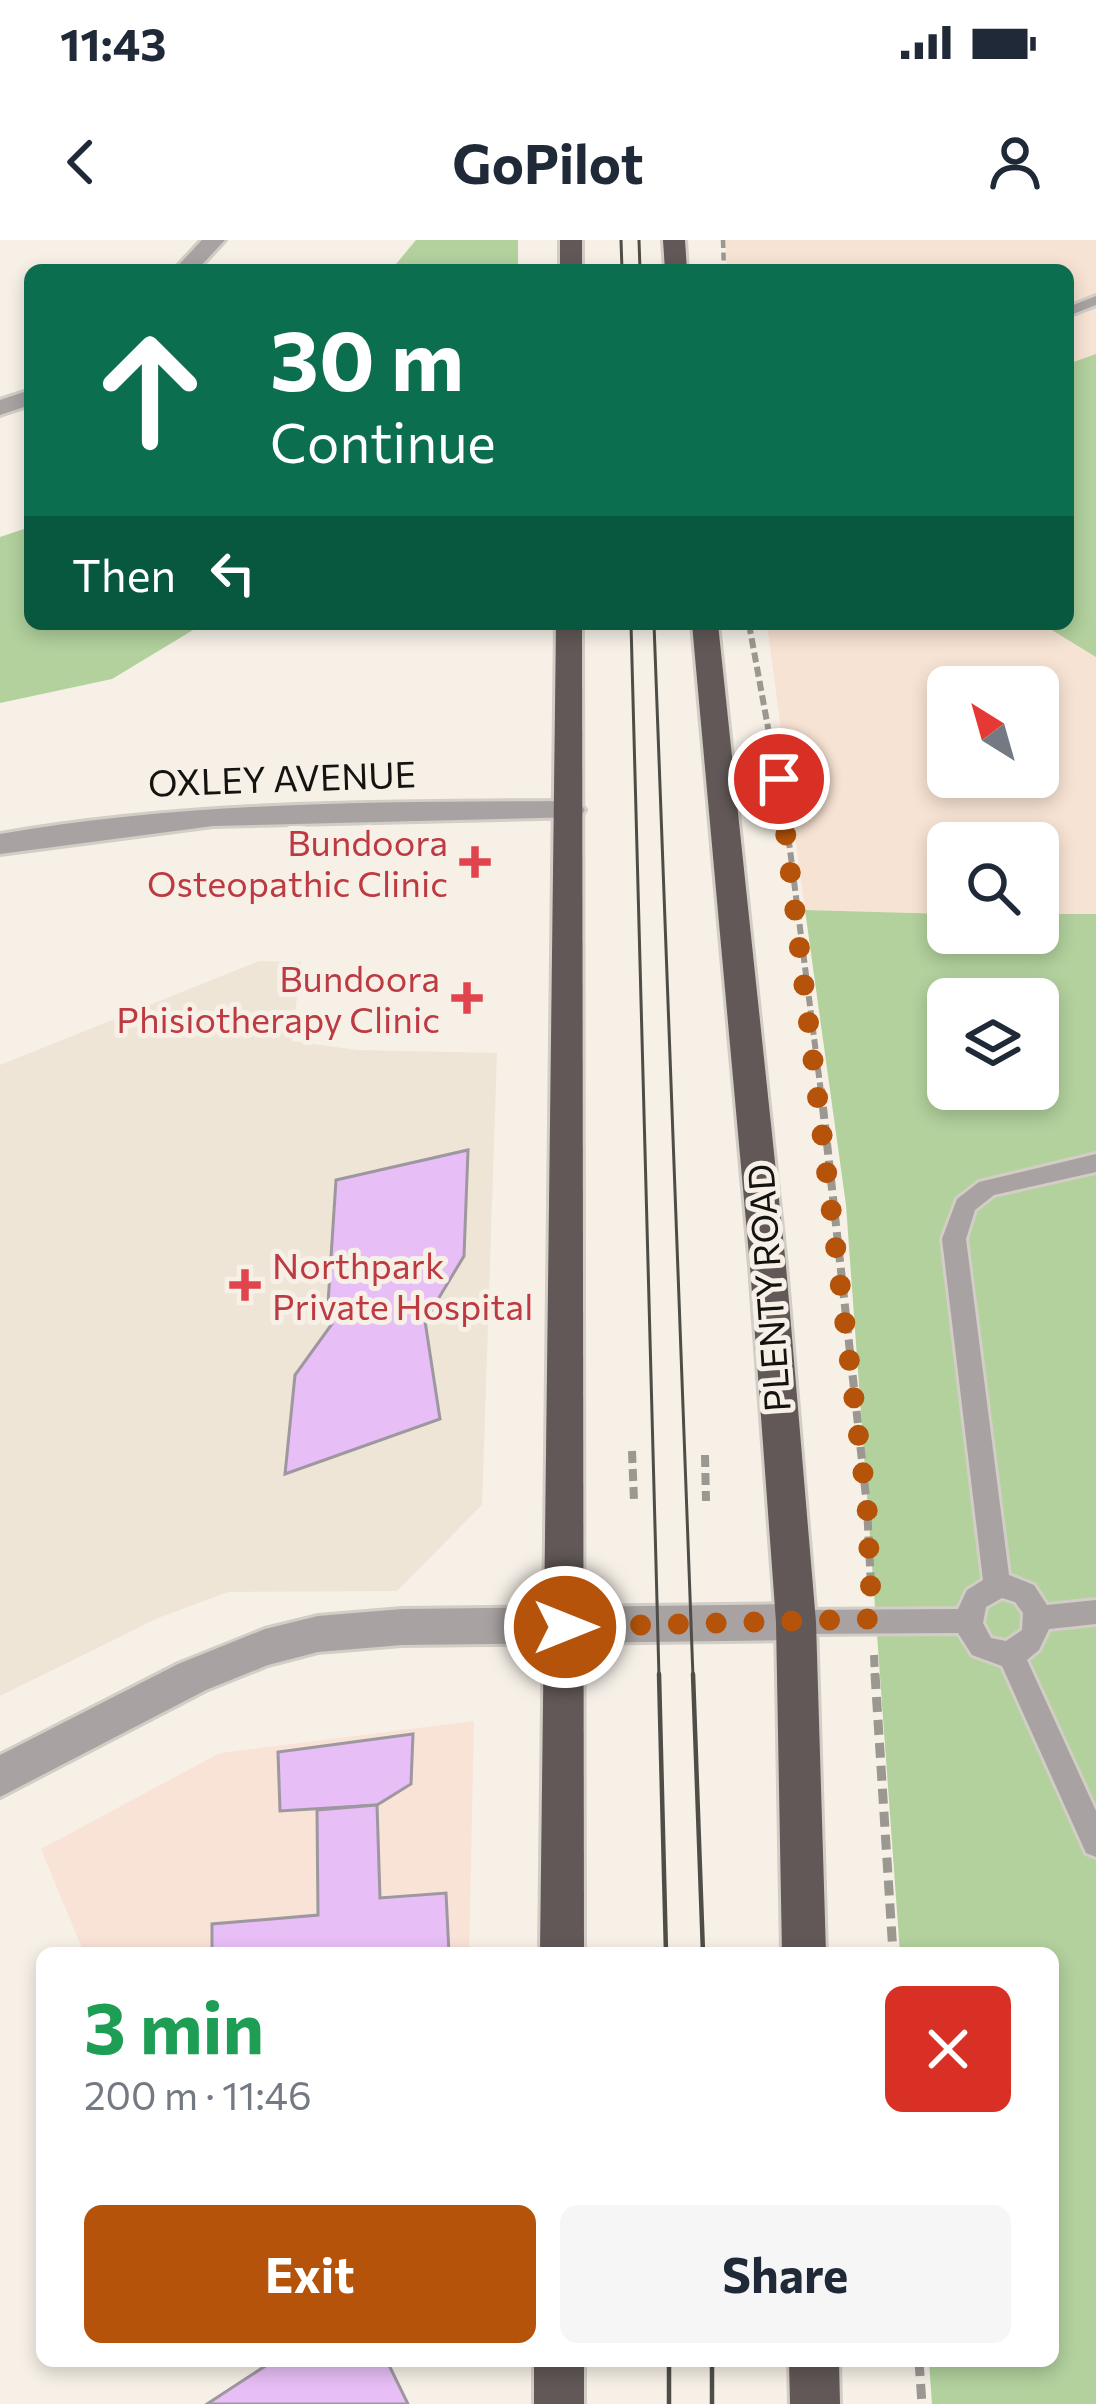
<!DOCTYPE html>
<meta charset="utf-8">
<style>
:root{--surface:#fff;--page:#f6f6f7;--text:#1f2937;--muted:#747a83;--accent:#b45309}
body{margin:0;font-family:Commissioner,sans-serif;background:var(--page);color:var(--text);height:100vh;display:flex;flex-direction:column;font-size:45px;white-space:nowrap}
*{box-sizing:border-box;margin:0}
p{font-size:39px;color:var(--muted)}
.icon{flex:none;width:66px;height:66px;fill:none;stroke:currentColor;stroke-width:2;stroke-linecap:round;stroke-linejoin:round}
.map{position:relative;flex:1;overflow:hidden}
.side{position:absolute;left:36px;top:1707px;width:1023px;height:420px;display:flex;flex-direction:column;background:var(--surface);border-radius:18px;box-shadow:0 6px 18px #0003}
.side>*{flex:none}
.hud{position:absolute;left:24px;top:24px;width:1050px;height:366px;border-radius:18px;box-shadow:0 6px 18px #0003;background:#0b6e4f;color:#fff;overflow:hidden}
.needle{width:78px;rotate:323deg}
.fabs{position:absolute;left:927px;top:426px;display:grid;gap:24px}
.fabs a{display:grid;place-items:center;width:132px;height:132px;border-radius:18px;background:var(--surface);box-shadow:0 6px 18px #0003;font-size:60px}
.pin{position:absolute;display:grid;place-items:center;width:102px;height:102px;color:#fff;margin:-51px;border:6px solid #fff;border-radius:50%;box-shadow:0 3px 12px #0007}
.me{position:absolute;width:132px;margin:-66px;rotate:90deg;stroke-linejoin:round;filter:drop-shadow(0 0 9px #0008)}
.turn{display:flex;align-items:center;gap:42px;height:252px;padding:0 48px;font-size:54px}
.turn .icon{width:156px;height:156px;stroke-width:2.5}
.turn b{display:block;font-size:84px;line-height:102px}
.then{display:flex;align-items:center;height:114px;padding:0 48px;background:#0003;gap:24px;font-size:45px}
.round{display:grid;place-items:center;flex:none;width:126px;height:126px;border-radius:18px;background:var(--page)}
.overview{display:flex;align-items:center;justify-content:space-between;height:204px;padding:0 48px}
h1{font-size:72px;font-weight:700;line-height:90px;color:#1e9e55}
.primary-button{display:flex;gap:24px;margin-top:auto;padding:24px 48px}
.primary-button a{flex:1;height:138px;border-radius:18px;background:var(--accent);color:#fff;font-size:48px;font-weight:700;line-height:138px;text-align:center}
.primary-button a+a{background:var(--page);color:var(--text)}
.status{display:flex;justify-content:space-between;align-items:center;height:84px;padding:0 60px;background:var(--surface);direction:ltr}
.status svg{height:33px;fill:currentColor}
header{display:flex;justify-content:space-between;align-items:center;height:156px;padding:0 48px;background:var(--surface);font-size:54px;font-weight:700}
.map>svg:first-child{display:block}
.commercial{fill:#f9e2d6}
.built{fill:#efe5d6}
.education{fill:#f7e3d3;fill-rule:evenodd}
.green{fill:#b2d19d;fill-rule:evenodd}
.building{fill:#e7bef6;stroke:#9d979f;stroke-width:3}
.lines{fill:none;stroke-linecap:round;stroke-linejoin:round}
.service-casing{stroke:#d2cdc5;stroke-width:6}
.minor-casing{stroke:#d2cdc5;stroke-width:6}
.trunk-casing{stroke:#d2cdc5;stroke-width:6}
.path-far3{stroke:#9b9791;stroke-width:4.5;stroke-dasharray:8 4.5;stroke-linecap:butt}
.path-far2{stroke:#9b9791;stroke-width:6;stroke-dasharray:10 4.5;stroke-linecap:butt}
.path-far1{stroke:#9b9791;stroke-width:8;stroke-dasharray:12 6;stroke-linecap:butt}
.path{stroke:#9b9791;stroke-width:9;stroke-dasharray:15 8;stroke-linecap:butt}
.service{fill:#a8a3a2;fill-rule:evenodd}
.minor{fill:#a8a3a2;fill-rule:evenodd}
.trunk{fill:#615857;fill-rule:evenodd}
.tram-far1{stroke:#4f4d48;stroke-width:3}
.tram{stroke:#4f4d48;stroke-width:4.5}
.route{stroke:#b45309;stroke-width:21;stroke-dasharray:0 37.8}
.health-dot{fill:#e0444e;stroke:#f6f0e7;stroke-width:4.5}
.labels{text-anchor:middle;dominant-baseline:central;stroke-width:10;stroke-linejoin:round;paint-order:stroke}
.street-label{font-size:36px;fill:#141310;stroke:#f6f0e7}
.health-label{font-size:36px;fill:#be3a42;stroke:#f6f0e7;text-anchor:end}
</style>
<div class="status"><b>11:43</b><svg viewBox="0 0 49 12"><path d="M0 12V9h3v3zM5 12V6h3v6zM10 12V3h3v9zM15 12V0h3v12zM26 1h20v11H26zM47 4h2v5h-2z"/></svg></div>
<header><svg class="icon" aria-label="back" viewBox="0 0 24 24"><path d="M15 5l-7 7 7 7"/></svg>GoPilot<svg class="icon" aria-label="person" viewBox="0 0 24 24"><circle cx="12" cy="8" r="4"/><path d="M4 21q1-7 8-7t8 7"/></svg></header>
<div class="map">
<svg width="1096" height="2164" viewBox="0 0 1096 2164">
<rect width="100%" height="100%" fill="#f6f0e7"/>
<!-- commercial -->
<polygon class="commercial" points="474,1481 469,1713 84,1713 41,1609 220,1513"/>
<!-- built -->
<polygon class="built" points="259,721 301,722 292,801 357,810 497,813 482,1265 397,1351 228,1352 158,1378 0,1456 0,825"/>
<!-- education -->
<path class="education" d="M725,0h371v674h-58v-71h-90v71l-143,-4 -38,-286h301v-354h-341zM948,447h90v90h-90z"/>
<!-- green -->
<g class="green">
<polygon points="416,0 518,0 518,30 391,30"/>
<polygon points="1096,114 1096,417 1042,384 1068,384 1068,124"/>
<polygon points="30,287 30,384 203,384 112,439 0,463 0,297"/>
<path d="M805,670l143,4v19h90v-19h58v1490h-164l-3,-43h124v-408h-153l-54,-748zM948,759h90v90h-90z"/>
</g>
<!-- building -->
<g class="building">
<polygon points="468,910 464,1016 425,1081 440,1179 285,1234 295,1135 332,1084 327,1079 336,940"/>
<polygon points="413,1494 411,1544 377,1565 280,1571 278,1512"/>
<polygon points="377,1565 380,1658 446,1653 449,1713 212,1713 212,1684 318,1675 317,1570"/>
<polygon points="273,2121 387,2121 408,2164 207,2164"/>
</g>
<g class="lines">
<defs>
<g id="service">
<polygon points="1096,56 1096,65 1068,76 1068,67"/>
<path d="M1096,914v18l-102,23 -19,15 -9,29 43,336 25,10 13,20 49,-5v24l-47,5 -10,21 -12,10 69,151v46l-10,-4 -84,-187 -30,-11 -14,-22 -162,1 -9,-3 -4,-9 4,-9 9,-3 162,-1 9,-19 16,-10 -41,-341 15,-40 22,-17zM1002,1358l13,4 8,11 -1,17 -16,11 -15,-3 -8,-15 3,-16z"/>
</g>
<g id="minor">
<polygon points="202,0 225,0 197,30 174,30"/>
<polygon points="30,150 30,165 0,175 0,160"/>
<path d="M570,561l10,2 5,7 -5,7 -367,9 -213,28v-20c189,-33 379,-32 570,-33z"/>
<polygon points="796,1364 810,1369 816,1382 810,1395 796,1400 402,1405 318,1412 268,1425 206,1450 0,1557 0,1515 178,1424 265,1389 318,1376 402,1369"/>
</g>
<g id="trunk">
<rect x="560" y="0" width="22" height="30"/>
<polygon points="663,0 685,0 687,30 665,30"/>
<polygon points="556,384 582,384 584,1713 540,1713"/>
<polygon points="692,384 718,384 786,1026 816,1382 826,1713 782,1713 776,1382 750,1026"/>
<rect x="534" y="2121" width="50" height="43"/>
<polygon points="789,2121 839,2121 840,2164 790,2164"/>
</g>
</defs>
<!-- service casing -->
<use href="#service" class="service-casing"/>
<!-- minor casing -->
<use href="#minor" class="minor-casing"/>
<!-- trunk casing -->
<use href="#trunk" class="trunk-casing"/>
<!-- path-far3 -->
<polyline class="path-far3" points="723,0 724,30"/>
<!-- path-far2 -->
<polyline class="path-far2" points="749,384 789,602 821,852"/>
<!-- path-far1 -->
<g class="path-far1">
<polyline points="821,849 867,1266 871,1346"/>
<polyline points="632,1211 634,1261"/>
<polyline points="705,1215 706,1261"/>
<polyline points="874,1415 875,1437"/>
</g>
<!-- path -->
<g class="path">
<polyline points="875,1434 893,1713"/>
<polyline points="919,2121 922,2164"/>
</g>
<!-- service -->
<use href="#service" class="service"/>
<!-- minor -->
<use href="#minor" class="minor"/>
<!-- trunk -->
<use href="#trunk" class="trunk"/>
<!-- tram-far1 -->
<g class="tram-far1">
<polyline points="621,0 622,30"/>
<polyline points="639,0 640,30"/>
<polyline points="631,384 659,1437"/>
<polyline points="654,384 693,1437"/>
</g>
<!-- tram -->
<g class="tram">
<polyline points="659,1434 666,1713"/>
<polyline points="693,1434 703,1713"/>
<polyline points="669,2121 669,2164"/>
<polyline points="712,2121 712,2164"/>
</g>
</g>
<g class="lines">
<!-- route -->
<polyline class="route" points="565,1387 872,1379 867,1266 779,539"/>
</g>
<!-- markers -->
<g class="health-dot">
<path d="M469 604h12v12h12v12h-12v12h-12v-12h-12v-12h12z"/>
<path d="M461 740h12v12h12v12h-12v12h-12v-12h-12v-12h12z"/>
<path d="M239 1027h12v12h12v12h-12v12h-12v-12h-12v-12h12z"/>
</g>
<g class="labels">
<!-- street labels -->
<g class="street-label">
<text transform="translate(282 537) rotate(-2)">OXLEY AVENUE</text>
<text transform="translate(767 1048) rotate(-94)">PLENTY ROAD</text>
</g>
<!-- health labels -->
<g class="health-label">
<text x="448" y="601">Bundoora<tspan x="448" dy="41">Osteopathic Clinic</tspan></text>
<text x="440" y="737">Bundoora<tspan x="440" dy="41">Phisiotherapy Clinic</tspan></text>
<text x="272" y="1024" text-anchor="start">Northpark<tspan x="272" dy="41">Private Hospital</tspan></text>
</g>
</g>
</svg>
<div class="fabs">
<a><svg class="needle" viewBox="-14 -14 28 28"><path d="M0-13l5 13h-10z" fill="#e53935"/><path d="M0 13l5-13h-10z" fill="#747a83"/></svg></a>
<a><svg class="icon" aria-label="search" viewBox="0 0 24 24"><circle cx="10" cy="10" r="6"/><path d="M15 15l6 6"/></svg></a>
<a><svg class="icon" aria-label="layers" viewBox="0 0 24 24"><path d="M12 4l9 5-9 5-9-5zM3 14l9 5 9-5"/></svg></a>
</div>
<div class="pin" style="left:779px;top:539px;background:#d93025"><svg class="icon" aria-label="arrive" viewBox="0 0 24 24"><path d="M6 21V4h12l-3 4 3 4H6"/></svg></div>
<svg class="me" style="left:565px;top:1387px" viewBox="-20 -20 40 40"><circle r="17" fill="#b45309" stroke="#fff" stroke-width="3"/><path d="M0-11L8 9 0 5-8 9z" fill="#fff"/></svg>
<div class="hud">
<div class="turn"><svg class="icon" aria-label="ahead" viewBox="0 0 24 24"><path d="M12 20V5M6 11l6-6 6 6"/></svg><div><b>30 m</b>Continue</div></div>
<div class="then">Then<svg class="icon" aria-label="left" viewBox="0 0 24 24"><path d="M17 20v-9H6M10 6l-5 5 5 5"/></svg></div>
</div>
<section class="side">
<div class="overview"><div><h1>3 min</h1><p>200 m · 11:46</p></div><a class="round" style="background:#d93025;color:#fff"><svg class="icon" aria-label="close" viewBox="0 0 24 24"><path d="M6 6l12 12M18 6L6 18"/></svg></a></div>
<div class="primary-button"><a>Exit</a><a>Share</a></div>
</section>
</div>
